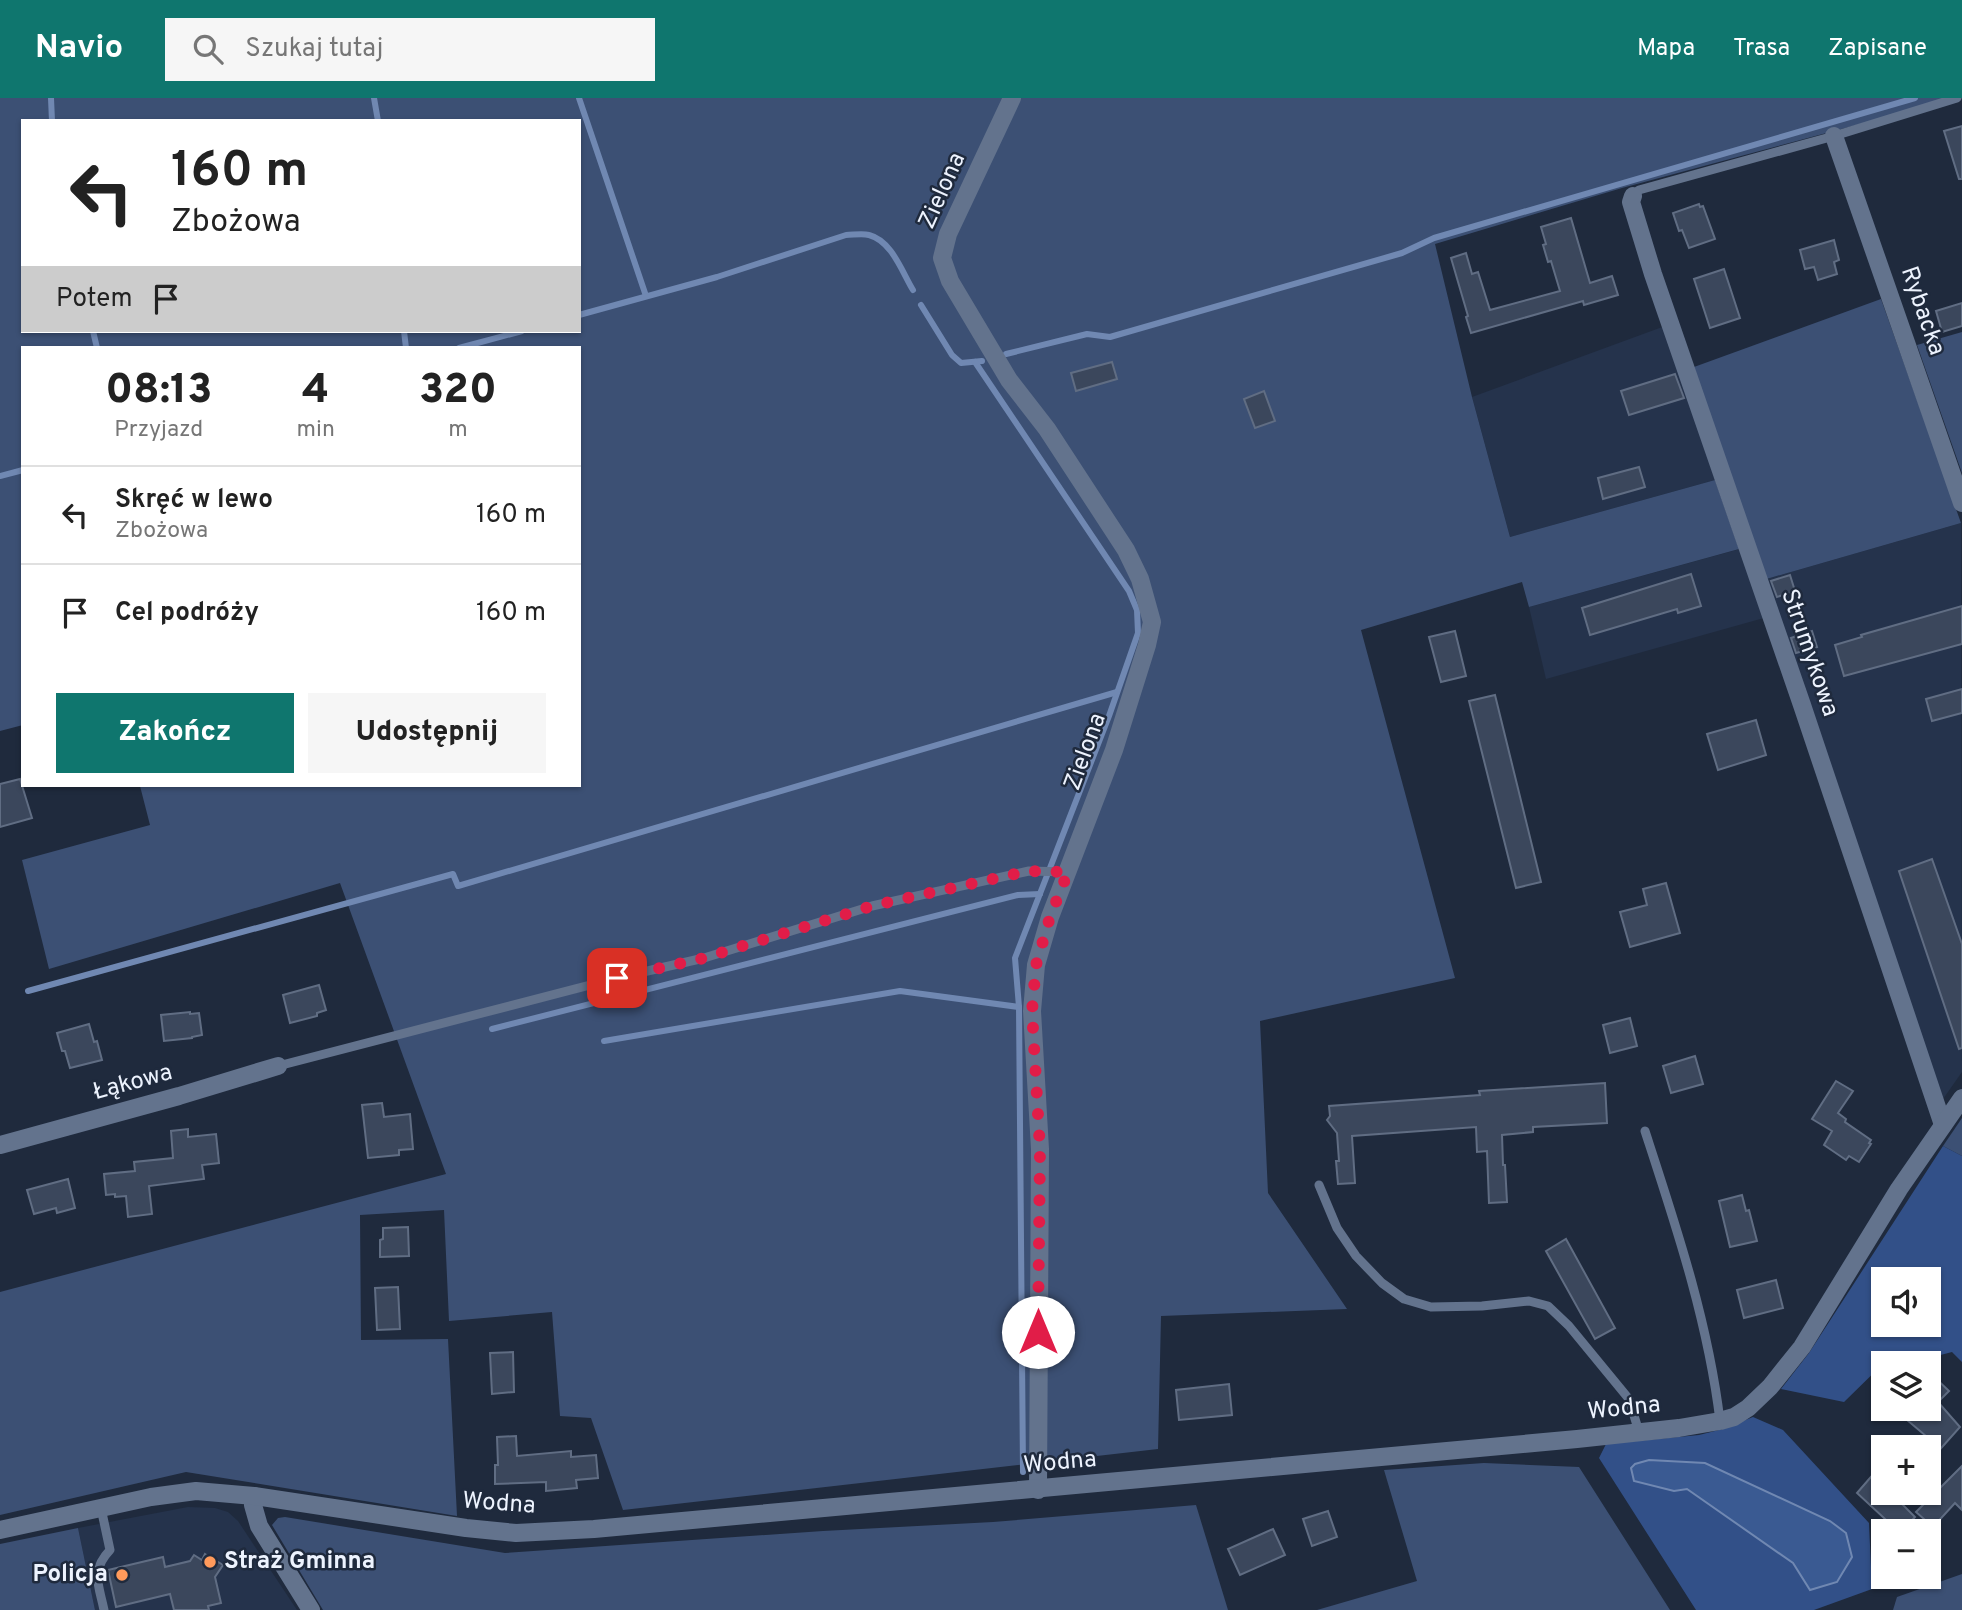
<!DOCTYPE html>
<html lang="pl">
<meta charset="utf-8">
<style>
:root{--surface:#fff;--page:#f6f6f6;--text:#222;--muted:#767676;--line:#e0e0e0;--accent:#0f766e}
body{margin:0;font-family:Overpass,sans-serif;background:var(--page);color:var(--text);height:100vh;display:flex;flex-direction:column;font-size:26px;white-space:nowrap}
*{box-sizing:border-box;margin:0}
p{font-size:23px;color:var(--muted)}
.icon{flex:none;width:38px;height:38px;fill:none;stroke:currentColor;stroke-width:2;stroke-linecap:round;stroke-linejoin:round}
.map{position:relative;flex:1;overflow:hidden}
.side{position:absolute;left:21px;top:248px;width:560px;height:441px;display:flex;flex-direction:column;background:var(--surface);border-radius:0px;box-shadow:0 2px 5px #0004}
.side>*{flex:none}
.banner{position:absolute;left:21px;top:21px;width:560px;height:214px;border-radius:0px;box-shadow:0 2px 5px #0004;background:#fff;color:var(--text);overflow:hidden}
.fabs{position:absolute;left:1871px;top:1169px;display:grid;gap:14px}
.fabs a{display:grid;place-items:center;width:70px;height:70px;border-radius:0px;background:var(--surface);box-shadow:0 2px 5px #0004;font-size:35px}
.pin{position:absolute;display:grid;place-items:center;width:60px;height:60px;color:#fff;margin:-30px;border-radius:14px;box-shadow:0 4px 10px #0006}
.me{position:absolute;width:77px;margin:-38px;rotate:0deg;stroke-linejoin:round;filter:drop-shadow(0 0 5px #0008)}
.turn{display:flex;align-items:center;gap:24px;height:147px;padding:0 35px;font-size:32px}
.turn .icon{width:91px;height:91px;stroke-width:2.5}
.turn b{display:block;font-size:49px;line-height:60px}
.then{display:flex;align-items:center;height:66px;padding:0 35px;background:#0003;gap:14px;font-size:26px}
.eta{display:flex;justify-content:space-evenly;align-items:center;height:119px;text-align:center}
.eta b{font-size:42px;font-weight:800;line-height:49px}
.primary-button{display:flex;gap:14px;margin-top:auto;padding:14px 35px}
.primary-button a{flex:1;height:80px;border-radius:0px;background:var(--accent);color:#fff;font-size:28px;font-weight:800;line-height:80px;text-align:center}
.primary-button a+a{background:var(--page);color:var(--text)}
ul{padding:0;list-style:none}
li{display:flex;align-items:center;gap:21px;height:98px;padding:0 35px;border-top:2px solid var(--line)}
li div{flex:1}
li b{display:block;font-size:26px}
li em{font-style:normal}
header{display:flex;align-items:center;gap:42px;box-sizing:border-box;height:98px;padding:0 35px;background:var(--accent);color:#fff}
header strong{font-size:33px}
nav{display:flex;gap:38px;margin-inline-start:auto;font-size:24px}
.search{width:490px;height:63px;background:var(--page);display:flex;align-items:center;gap:18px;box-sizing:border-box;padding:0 24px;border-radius:0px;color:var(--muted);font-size:26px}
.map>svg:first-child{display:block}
.built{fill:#25334c}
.green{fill:#3c5074;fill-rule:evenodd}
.forest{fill:#325088;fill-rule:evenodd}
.water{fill:#3a5a92;stroke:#7088b2;stroke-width:2}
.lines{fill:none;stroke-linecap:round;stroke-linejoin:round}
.stream{stroke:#7088b2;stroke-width:6}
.building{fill:#3b475c;stroke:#606d83;stroke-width:2}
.service{stroke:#63738d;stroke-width:9}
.minor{stroke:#63738d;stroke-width:18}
.route{stroke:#e11d48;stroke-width:12;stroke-dasharray:0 21.6}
.poi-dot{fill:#ff9a5b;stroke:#1f2a3d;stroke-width:2.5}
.labels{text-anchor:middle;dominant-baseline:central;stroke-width:5;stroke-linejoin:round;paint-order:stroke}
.street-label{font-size:24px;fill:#edf3fe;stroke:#1f2a3d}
.poi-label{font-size:24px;font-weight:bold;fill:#edf3fe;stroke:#1f2a3d;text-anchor:start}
</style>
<header>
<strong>Navio</strong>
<div class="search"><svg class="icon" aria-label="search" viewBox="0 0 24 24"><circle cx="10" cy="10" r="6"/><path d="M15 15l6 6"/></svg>Szukaj tutaj</div>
<nav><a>Mapa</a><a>Trasa</a><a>Zapisane</a></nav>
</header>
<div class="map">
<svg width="1962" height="1512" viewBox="0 0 1962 1512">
<rect width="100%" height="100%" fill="#1f2a3d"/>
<!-- built -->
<g class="built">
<polygon points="1665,228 1715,382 1510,439 1472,299"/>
<polygon points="1961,425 1962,974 1943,1001 1763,482"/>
<polygon points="1747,449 1771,518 1546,581 1529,509"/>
<polygon points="188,1409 215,1410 228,1414 238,1423 297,1512 95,1512 78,1430"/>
</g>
<!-- green -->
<g class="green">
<path d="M0,0h1957l-335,90 -187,56 37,153 38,140 205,-57 24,69 -210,58 -7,-25 -161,48 94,348 -195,43 8,172 79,116 -186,7 -3,133 -535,61 -32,-92 -31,-2 -8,-104 -103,9 -5,-111 -84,5 1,125 87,-1 9,177 -271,-44 -186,43v-223l446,-118 -106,-291 -291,86 -27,-109 128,-35 -10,-39h439v-438h-556v377l-23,6zM23,23h556v210h-556z"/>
<polygon points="1881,201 1961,425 1763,482 1694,269"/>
<polygon points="1962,234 1962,375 1917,247"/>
<polygon points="1962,1020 1962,1058 1943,1048"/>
<polygon points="1484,1365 1579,1369 1670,1512 1317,1512 1417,1483 1384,1372"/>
<polygon points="1196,1407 1228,1512 323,1512 272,1427 278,1420 285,1419 505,1455 823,1433 993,1424"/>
<polygon points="78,1430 95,1512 0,1512 0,1446"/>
<polygon points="1962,1476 1962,1512 1893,1512 1897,1499"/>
</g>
<!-- forest -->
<g class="forest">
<path d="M1943,1048l19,10v206l-10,-10 -42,11h-6l-12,-8 -48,47 -63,-13 28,-36zM1883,1181h45v46h-45z"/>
<polygon points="1753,1319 1783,1332 1869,1425 1872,1491 1814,1512 1696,1512 1599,1360 1606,1346 1699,1337 1723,1331"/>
</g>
<!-- water -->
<polygon class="water" points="1649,1362 1705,1365 1830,1423 1846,1435 1852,1459 1837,1484 1810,1492 1793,1465 1687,1391 1674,1393 1634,1383 1631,1370 1635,1366"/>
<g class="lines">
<!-- stream -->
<g class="stream">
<polyline points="51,0 52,23"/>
<polyline points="374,0 378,23"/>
<polyline points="579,0 646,198"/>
<polyline points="921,207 952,257 961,265 982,263"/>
<path d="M579,217l138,-38 129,-42c7,0 16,-2 23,0 23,6 33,37 44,55"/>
<polyline points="93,233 97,250"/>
<polyline points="404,233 406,250"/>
<polyline points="459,250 522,233"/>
<polyline points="1006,256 1087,236 1110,239 1402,155 1434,140 1915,0"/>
<polyline points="975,264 1129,493 1137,512 1138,535 1109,618 1015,860 1019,909 1023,1374"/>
<polyline points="0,378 23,372"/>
<polyline points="28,893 453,776 458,788 1117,594"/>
<polyline points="492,931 1018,797 1040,796"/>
<polyline points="604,943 900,893 1019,909"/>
</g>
</g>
<!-- building -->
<g class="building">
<polygon points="1962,28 1962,81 1959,81 1944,33"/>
<polygon points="1699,106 1700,109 1703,108 1715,141 1689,150 1682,132 1679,133 1673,115"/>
<polygon points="1571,120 1590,185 1612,178 1618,197 1584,207 1583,203 1471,235 1466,219 1468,218 1451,160 1466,155 1472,176 1478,174 1490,212 1560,193 1551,163 1548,164 1543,147 1546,146 1541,129"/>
<polygon points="1834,142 1839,162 1834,164 1837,176 1818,182 1814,169 1805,171 1800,152"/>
<polygon points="1724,171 1740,220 1710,230 1694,181"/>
<polygon points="1962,205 1962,228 1942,234 1936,213"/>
<polygon points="1112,264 1117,281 1076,293 1071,275"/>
<polygon points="1675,276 1684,300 1629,317 1621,293"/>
<polygon points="1264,293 1275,323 1255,330 1244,301"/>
<polygon points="1639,369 1645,389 1603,401 1598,380"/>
<polygon points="1691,476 1701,508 1678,515 1677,511 1590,537 1582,510"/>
<polygon points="1790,477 1795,493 1777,499 1771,483"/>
<polygon points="1962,508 1962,546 1844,578 1835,547 1862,539 1861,537"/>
<polygon points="1455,533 1466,578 1441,584 1429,539"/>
<polygon points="1812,533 1817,549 1796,555 1791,540"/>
<polygon points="1962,591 1962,615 1932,623 1926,601"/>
<polygon points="1495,597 1541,784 1516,790 1469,603"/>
<polygon points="1756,622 1766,657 1718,672 1707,636"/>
<polygon points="20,681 32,720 0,729 0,686"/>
<polygon points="1932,761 1962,846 1962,950 1959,951 1899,773"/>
<polygon points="1666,785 1680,835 1630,849 1620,814 1647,807 1643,791"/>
<polygon points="319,887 326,912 317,915 317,918 290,925 283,897"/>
<polygon points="190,914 190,916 199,915 202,937 192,939 192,940 164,943 161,917"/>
<polygon points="1630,920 1637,948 1610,955 1603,927"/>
<polygon points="89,926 94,944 97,943 102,962 70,970 65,953 62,953 57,935"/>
<polygon points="1695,958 1703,986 1671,995 1663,968"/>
<polygon points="1836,983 1853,993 1838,1015 1846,1021 1845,1024 1871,1042 1869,1045 1871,1046 1859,1064 1849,1058 1846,1062 1824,1047 1832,1033 1812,1021"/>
<polygon points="1605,985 1607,1025 1533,1029 1533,1034 1502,1037 1503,1067 1505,1067 1507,1104 1489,1105 1487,1053 1477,1054 1476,1029 1352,1038 1355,1085 1338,1086 1336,1063 1339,1063 1337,1035 1327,1022 1330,1018 1329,1008 1480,997 1479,993"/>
<polygon points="382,1005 384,1019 410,1016 413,1051 399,1052 399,1057 368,1060 362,1007"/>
<polygon points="188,1031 188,1039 216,1036 219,1065 202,1067 204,1081 149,1088 152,1116 128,1119 126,1098 115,1099 115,1096 106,1097 104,1076 135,1073 134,1064 173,1060 171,1033"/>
<polygon points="68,1081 75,1110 57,1115 56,1110 34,1116 27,1092"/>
<polygon points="1742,1097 1746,1113 1749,1112 1757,1143 1730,1149 1719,1103"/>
<polygon points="408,1129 409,1158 380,1159 380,1142 383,1141 383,1130"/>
<polygon points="1566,1141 1615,1230 1595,1241 1546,1153"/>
<polygon points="1776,1182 1783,1210 1744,1220 1737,1192"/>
<polygon points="398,1189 400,1231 377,1232 375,1190"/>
<polygon points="513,1254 514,1294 492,1296 490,1255"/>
<polygon points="1928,1273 1949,1293 1938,1304 1960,1329 1935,1357 1921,1343 1926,1338 1894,1311 1928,1311"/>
<polygon points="1229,1286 1232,1317 1179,1322 1176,1292"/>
<polygon points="516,1338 517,1358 571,1353 571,1359 596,1357 598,1380 576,1382 577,1390 546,1393 546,1384 495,1386 495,1367 498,1367 497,1339"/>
<polygon points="1883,1365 1883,1395 1891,1395 1915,1419 1902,1433 1898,1433 1857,1395"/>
<polygon points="1962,1368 1962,1412 1955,1405 1933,1429 1916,1414"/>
<polygon points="1328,1413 1337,1439 1312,1448 1303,1421"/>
<polygon points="1273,1431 1285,1457 1240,1477 1228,1451"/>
<polygon points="205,1456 223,1467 215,1479 221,1505 208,1508 209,1512 174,1512 170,1496 116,1509 108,1472 163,1459 165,1469 190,1463 194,1457 202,1462"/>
</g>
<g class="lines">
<!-- service -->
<g class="service">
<polyline points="1633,98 1639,92 1834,38 1957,0"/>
<polyline points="278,968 617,880 704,860 872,808 1029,773 1068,774"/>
<path d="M1645,1033c31,95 63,190 75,290"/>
<polyline points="1319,1087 1337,1130 1356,1158 1382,1185 1404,1201 1431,1209 1482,1208 1529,1203 1548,1208 1569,1228 1629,1301 1639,1334"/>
<path d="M101,1410l9,42c-20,21 -11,35 -6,60"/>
</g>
<!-- minor -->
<g class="minor">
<polyline points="1012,0 948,136 942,160 950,183 1009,282 1047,331 1126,452 1140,481 1152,524 1147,547 1114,652 1050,819 1036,867 1032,913 1040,1051 1038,1392"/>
<polyline points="1834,38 1962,405"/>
<polyline points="1633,98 1631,104 1653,176 1802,607 1943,1027"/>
<polyline points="0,1047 179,998 278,968"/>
<polyline points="254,1398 253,1407 259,1428 311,1512"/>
<polyline points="0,1432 151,1399 196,1393 254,1398 466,1430 516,1435 594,1431 1577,1341 1679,1330 1720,1323 1734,1319 1748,1310 1770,1289 1802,1249 1899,1091 1962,1000"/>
</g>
</g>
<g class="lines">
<!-- route -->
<polyline class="route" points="617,880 704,860 872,808 1028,773 1068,774 1050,819 1036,867 1032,913 1040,1051 1038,1234"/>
</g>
<!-- markers -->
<g class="poi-dot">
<circle cx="210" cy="1464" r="7"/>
<circle cx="122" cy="1477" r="7"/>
</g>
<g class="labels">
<!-- street labels -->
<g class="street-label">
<text transform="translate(943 93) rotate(-66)">Zielona</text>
<text transform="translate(1922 213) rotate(71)">Rybacka</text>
<text transform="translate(1809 555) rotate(71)">Strumykowa</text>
<text transform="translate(1086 654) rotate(-70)">Zielona</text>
<text transform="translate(133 985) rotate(-15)">Łąkowa</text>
<text transform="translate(1624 1311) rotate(-6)">Wodna</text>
<text transform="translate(1060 1365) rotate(-5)">Wodna</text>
<text transform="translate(499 1406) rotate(4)">Wodna</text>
</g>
<!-- poi labels -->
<g class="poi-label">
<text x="224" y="1464">Straż Gminna</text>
<text x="108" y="1477" text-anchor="end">Policja</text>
</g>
</g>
</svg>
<div class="fabs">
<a><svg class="icon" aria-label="sound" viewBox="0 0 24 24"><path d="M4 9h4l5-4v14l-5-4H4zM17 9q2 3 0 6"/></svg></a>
<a><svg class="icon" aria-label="layers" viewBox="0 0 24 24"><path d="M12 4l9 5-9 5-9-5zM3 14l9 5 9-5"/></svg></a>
<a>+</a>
<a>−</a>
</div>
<div class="pin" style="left:617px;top:880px;background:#d93025"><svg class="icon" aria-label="arrive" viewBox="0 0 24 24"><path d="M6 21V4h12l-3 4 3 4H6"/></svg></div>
<svg class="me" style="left:1038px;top:1234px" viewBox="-20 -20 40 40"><circle r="19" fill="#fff"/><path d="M0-13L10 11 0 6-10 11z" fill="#e11d48"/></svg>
<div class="banner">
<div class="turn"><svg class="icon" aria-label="left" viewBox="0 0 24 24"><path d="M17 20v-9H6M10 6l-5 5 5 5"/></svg><div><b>160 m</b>Zbożowa</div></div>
<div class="then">Potem<svg class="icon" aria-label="arrive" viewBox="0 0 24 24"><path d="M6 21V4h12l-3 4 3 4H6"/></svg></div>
</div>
<section class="side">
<div class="eta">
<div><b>08:13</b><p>Przyjazd</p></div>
<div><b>4</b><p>min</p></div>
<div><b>320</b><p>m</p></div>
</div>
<ul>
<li><svg class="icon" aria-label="left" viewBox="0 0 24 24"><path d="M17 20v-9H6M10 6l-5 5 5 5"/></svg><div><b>Skręć w lewo</b><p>Zbożowa</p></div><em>160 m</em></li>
<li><svg class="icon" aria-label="arrive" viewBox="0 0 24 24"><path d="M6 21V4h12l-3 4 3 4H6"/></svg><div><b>Cel podróży</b></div><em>160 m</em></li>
</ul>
<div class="primary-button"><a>Zakończ</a><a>Udostępnij</a></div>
</section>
</div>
